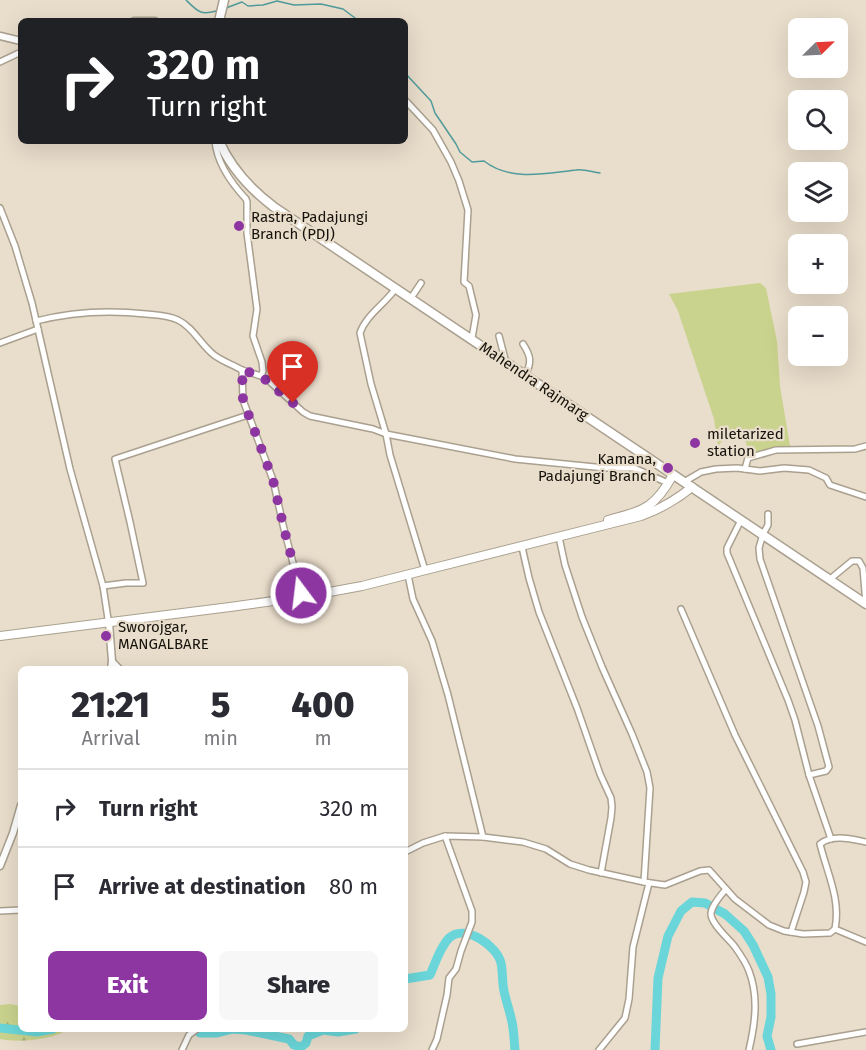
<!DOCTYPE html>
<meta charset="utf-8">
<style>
:root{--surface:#fff;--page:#f7f7f7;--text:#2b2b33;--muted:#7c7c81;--line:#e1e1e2;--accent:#8d35a1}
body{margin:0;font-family:"Fira Sans",sans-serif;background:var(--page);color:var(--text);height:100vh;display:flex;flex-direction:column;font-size:22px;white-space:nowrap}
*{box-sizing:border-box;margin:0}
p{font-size:20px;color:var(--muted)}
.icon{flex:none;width:33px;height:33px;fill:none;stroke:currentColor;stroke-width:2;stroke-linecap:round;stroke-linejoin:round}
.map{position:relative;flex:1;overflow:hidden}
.drawer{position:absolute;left:18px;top:666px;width:390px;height:366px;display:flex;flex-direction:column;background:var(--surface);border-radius:9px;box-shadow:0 6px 24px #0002}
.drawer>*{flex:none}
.hud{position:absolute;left:18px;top:18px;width:390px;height:126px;border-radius:9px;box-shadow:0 6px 24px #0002;background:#202124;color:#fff;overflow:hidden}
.needle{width:39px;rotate:66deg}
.tools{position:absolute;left:788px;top:18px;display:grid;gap:12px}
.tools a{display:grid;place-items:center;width:60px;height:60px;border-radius:9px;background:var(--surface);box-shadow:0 6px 24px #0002;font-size:30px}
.pin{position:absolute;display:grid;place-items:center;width:51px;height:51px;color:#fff;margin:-62px -26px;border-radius:50% 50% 50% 0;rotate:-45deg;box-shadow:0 0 6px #0007}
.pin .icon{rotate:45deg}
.me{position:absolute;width:66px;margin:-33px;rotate:345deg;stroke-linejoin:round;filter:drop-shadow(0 0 4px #0008)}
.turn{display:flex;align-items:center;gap:21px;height:126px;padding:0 30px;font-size:27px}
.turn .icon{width:78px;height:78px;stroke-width:2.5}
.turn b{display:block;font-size:42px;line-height:51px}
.eta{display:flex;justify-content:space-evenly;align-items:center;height:102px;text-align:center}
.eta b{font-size:36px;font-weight:800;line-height:42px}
.action{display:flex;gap:12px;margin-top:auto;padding:12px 30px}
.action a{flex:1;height:69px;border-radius:9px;background:var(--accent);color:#fff;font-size:24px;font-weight:800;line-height:69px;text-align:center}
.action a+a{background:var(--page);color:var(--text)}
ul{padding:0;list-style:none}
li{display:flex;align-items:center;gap:18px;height:78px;padding:0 30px;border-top:2px solid var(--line)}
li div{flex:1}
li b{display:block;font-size:22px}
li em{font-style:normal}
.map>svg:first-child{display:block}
.forest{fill:url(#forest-firs)}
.park{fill:#cad38d}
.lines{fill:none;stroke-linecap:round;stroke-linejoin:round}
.stream{stroke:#509b9b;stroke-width:1.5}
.river{stroke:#6ad6d9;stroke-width:9}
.minor-casing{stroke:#aaa08f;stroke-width:8}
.tertiary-casing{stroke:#aaa08f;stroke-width:9}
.primary-casing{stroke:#aaa08f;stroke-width:10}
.trunk-casing{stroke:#aaa08f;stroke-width:11}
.minor{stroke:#fff;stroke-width:5}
.tertiary{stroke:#fff;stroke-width:6}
.primary{stroke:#fff;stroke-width:8}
.trunk{stroke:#fff;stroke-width:8}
.route{stroke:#8d35a1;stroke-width:10;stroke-dasharray:0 18}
.poi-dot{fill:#8d35a1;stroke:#e9ddcb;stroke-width:2}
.labels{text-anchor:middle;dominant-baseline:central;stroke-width:4.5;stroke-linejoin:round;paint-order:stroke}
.poi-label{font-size:15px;fill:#15110b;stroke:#e9ddcb;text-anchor:start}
.street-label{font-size:15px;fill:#15110b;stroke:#e9ddcb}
</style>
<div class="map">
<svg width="866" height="1050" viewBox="0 0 866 1050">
<defs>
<pattern id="forest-firs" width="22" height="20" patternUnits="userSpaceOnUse" patternTransform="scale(1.5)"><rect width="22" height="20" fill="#cad38d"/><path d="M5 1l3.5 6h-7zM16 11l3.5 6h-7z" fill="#adb478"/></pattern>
</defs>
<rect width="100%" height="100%" fill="#e9ddcb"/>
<!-- forest -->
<path class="forest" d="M10,1004l11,2v23h48c-17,11 -49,14 -69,10v-34z"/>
<!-- park -->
<polygon class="park" points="760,283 766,288 777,341 780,386 790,446 749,459 745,437 730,433 718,446 714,419 678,311 669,294"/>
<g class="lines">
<!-- stream -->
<g class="stream">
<path d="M186,0c12,12 15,16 33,10"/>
<polyline points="226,8 242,2 248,6 263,5 277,1 294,5 321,4 343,9 359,21"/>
<path d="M405,73l26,28 4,12 21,31 4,8 12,10 12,-1c27,21 62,12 92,9 8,-1 16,2 24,3"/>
</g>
<!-- river -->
<g class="river">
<path d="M405,979l25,-4c5,-11 10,-28 19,-37 16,-15 48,8 52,25 2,9 1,19 3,28 2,10 6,21 8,31 2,9 2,19 3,28"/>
<polyline points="0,1028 37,1032 53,1029"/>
<polyline points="196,1029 200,1033 217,1033 233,1029 246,1030 289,1039 294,1045 301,1047 306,1043 308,1036 323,1030 338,1032 356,1029"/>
<polyline points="655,1050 658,978 668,936 681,911 692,902 705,903 725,914 744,931 753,945 768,977 771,994 771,1017 767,1036 771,1050"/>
</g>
<defs>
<g id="minor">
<polyline points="0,62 21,52"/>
<polyline points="405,100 433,130 451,162 459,181 468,210 464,282 469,286 476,315 472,338"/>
<path d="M215,141c2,22 17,43 31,58l1,3v31l10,76 -4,27 9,26 1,9 -2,5"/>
<polyline points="0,208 15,246 32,303 70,469 103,586 108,619"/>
<polyline points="411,298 421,283"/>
<path d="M36,321c35,-9 74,-11 110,-7 10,1 22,1 32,6 15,7 23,25 36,35 8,6 19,10 28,15"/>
<polyline points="499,336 506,363"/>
<polyline points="0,343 38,329"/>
<path d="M523,344c8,12 9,19 2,31"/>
<polyline points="745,469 748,458 776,450 855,449 866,446"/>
<polyline points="684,482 701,472 716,469 737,468 760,471 784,468 809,470 826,478 830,485 866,497"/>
<polyline points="768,514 768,525 763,534 759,548 760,559 818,726 829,767 826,771 809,775"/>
<polyline points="741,520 727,548 727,553 788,700 795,720 809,775 831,839"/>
<polyline points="559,537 565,565 582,617 602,667 632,734 647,772 650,788 644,882"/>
<polyline points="522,547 529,578 539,612 577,708 600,774 611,798 612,807 611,818 601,873"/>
<polyline points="424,567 390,455 386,434 515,459 605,468 634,468 668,483"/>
<polyline points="408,575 413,599 432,641 448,695 483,837"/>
<polyline points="829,580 852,561 859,561 863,568 866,604"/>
<polyline points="103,586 126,583 143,583 130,522 115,459 248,415"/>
<path d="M301,593l-17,-64 -11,-49 -30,-80 -1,-30 19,6 7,4 35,32 7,4 63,13 13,5 -15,-50 -11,-51c6,-18 25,-29 36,-45"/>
<polyline points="681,609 735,735 803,872 806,882 804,892 791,932"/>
<polyline points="112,661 120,669"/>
<polyline points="405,852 423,843 445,836 483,837 523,842 546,849 570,864 589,870 644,882 665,885 700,871 709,870 735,899 769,925 784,931 803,934 830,933 835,929 866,942"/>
<path d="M726,889c-5,6 -14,16 -15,24 -1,10 18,26 24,34 5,7 11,16 14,24 10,26 6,53 0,79"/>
<polyline points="0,911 21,910"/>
<path d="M835,929c6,-30 -8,-56 -15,-85 13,-10 31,-5 46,-2"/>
<polyline points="797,1044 866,1032"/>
<polyline points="182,1050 189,1035 197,1029"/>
<polyline points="432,1050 437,1039 447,995 449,978 456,969 461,951 472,922 472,911 445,836"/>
<polyline points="599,1050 625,1018 629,999 633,947 649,883"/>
</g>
<g id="tertiary">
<polyline points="134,21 155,21"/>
<polyline points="0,36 21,41"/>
<polyline points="109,623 112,661 111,669"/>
<polyline points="0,866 13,833 21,805"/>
</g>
<g id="primary">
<path d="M608,520c36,-10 46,-11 65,-45"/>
<path d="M0,636l230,-29 72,-10 60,-11 279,-70c20,-7 35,-16 51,-29"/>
</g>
<g id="trunk">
<polyline points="219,21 224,0"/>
<path d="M219,141c12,27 31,48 55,66l592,397"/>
</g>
</defs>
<!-- minor casing -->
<use href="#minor" class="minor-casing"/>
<!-- tertiary casing -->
<use href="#tertiary" class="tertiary-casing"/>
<!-- primary casing -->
<use href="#primary" class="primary-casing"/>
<!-- trunk casing -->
<use href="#trunk" class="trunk-casing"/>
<!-- minor -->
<use href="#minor" class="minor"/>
<!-- tertiary -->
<use href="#tertiary" class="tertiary"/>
<!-- primary -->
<use href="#primary" class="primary"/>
<!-- trunk -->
<use href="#trunk" class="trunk"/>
</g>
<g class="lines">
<!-- route -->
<polyline class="route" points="293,403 261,376 242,370 243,400 273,480 284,529 301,593"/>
</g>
<!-- markers -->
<g class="poi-dot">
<circle cx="239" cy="226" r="6"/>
<circle cx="695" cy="443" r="6"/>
<circle cx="668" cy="468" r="6"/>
<circle cx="106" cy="636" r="6"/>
</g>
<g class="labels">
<!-- poi labels -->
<g class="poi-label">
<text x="251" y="217">Rastra, Padajungi<tspan x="251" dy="17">Branch (PDJ)</tspan></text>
<text x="707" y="434">miletarized<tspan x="707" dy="17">station</tspan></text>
<text x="656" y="459" text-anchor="end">Kamana,<tspan x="656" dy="17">Padajungi Branch</tspan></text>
<text x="118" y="627">Sworojgar,<tspan x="118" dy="17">MANGALBARE</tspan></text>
</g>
<!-- street labels -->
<g class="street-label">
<text transform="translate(534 381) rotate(34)">Mahendra Rajmarg</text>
</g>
</g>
</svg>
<div class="tools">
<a><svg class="needle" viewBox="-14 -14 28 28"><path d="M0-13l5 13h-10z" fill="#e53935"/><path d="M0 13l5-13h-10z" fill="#7c7c81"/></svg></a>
<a><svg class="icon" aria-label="search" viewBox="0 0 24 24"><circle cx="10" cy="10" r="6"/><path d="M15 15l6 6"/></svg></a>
<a><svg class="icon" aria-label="layers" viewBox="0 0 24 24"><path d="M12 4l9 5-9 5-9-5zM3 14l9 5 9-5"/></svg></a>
<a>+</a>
<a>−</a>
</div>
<div class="pin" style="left:293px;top:403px;background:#d93025"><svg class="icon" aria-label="arrive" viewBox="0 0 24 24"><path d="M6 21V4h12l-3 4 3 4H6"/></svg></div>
<svg class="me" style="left:301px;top:593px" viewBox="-20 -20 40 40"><circle r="17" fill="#8d35a1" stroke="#fff" stroke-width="3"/><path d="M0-11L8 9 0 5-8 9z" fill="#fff"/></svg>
<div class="hud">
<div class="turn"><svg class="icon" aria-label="right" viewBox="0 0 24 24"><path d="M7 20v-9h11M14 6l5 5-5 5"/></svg><div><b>320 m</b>Turn right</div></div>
</div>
<section class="drawer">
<div class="eta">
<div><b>21:21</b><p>Arrival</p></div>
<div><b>5</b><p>min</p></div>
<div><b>400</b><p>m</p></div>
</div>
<ul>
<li><svg class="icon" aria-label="right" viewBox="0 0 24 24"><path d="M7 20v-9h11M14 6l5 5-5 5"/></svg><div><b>Turn right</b></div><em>320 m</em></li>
<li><svg class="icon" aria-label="arrive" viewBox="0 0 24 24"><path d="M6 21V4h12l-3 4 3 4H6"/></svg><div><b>Arrive at destination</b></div><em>80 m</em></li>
</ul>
<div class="action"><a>Exit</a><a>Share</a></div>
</section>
</div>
